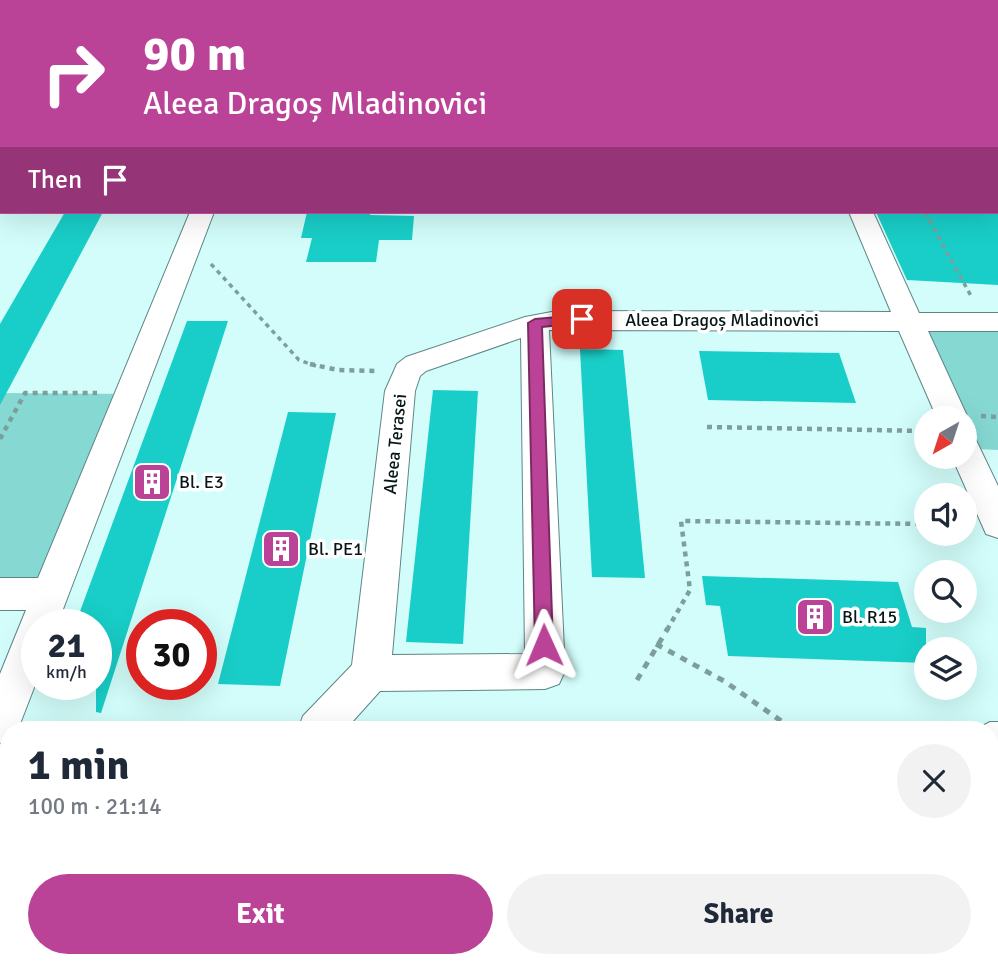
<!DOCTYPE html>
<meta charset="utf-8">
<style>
:root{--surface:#fff;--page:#f2f2f3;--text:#1f2937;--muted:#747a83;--accent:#bb4397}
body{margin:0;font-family:Signika,sans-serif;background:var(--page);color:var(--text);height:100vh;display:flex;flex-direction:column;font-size:26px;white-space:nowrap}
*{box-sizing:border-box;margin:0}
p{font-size:23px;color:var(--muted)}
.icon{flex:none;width:38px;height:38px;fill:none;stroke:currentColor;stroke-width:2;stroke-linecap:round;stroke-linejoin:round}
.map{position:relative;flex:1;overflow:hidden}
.details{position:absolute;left:0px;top:721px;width:999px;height:247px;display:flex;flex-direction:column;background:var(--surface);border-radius:28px 28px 0 0;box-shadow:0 7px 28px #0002}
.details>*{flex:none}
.banner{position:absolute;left:0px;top:0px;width:999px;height:214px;box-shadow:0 7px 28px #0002;background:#bb4397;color:#fff;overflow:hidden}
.needle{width:46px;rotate:219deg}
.buttons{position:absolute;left:914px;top:406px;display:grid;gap:14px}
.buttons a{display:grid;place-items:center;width:63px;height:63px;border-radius:50%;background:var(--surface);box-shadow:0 7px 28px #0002;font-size:35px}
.speed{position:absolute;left:21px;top:609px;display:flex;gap:14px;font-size:35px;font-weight:700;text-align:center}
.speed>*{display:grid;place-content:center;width:91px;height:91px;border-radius:50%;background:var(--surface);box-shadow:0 7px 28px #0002;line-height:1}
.speed small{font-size:18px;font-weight:400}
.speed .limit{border:10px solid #d22;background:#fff;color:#111}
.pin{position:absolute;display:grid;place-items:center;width:60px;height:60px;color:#fff;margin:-30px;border-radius:14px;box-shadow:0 4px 10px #0006}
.me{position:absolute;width:77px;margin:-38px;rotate:359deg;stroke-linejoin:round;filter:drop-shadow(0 0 5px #0008)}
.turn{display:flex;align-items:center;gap:24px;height:147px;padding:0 28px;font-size:32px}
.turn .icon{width:91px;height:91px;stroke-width:2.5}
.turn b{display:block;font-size:49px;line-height:60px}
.then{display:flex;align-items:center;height:66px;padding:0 28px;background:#0003;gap:14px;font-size:26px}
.round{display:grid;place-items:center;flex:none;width:74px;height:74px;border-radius:37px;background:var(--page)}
.head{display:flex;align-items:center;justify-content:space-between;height:119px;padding:0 28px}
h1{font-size:42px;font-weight:800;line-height:52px}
.cta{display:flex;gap:14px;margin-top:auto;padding:14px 28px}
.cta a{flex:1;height:80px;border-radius:42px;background:var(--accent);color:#fff;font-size:28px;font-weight:800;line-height:80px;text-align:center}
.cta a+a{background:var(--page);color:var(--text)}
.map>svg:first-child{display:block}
.green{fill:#86d8d3}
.building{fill:#19cec8}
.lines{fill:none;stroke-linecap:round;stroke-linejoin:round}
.minor-casing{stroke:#5e8684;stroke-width:2}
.path-far3{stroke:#7e9e9c;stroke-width:2.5;stroke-dasharray:3.5 3.5;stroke-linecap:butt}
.path-far2{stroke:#7e9e9c;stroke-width:3.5;stroke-dasharray:4.5 4.5;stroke-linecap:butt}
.path-far1{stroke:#7e9e9c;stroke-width:4.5;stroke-dasharray:5 5;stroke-linecap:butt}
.path{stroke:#7e9e9c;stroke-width:5;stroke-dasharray:7 7;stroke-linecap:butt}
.minor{fill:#fff;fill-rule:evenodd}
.route{fill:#bb4397;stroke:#7a2c62;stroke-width:2}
.labels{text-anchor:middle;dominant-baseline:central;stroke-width:7;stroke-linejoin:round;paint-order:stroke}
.street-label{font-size:18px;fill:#071717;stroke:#fff}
.poi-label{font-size:18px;fill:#071717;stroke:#fff;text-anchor:start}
</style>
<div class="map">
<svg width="998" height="967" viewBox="0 0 998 967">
<rect width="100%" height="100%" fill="#d2fdfa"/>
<!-- green -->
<g class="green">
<polygon points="926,330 998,331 998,450 978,449"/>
<polygon points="0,393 130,394 50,594 0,594"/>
</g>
<!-- building -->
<g class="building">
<polygon points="65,212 103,212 0,405 0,324"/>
<polygon points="307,212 371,212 370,215 414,216 412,240 379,240 376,262 306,262 312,238 301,238"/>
<polygon points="876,212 998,212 998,285 907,280"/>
<polygon points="187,321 228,321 101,713 96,712 96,625 75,625"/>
<polygon points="580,349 623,350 645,578 592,577"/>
<polygon points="699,351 839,353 856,403 708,400"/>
<polygon points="433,390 478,391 463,644 406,642"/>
<polygon points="288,412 336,413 280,686 218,684"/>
<polygon points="702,576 898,582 912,627 926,628 926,663 728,656 720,606 706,605"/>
</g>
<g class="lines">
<defs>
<g id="minor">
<polygon points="4,0 95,0 96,2 4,2"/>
<polygon points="864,0 882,0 883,2 865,2"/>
<polygon points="2,143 2,158 0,159 0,144"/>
<polygon points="190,212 214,212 57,625 37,625 37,680 20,724 18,730 9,730 9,740 0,743 0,674 26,610 0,610 0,578 38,578"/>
<path d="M849,212h24l46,101h79v18h-70l40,87 -4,6v-6h-27l-38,-87 -350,-1 16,341 -6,13 -14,5 -165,2 -35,39h-47l5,-14 49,-51 33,-274 12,-27 9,-7 119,-40 32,-6 334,1zM521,338l4,316 -133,1 23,-264 5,-15 6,-5z"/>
<polygon points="964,434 975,438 998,486 998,538 986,534 952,457 964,457"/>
<polygon points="990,722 998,722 998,762 990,762 990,730 975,730"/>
<rect x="0" y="788" width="9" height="44"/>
<polygon points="319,959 370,959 373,967 322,967"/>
</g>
</defs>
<!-- minor casing -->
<use href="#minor" class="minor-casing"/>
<!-- path-far3 -->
<polyline class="path-far3" points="341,2 347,0"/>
<!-- path-far2 -->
<g class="path-far2">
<polyline points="925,212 971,296"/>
<polyline points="211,264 299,360 316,366"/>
</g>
<!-- path-far1 -->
<g class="path-far1">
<polyline points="310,364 338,370 378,371"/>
<polyline points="981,416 998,417"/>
<polyline points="707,427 926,431"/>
<polyline points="0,439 25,393 97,393"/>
<polyline points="667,630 690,590 681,521 926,524"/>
</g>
<!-- path -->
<g class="path">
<polyline points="656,644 724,681 794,730"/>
<polyline points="637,680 668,628"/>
</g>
<!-- minor -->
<use href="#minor" class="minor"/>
</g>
<!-- route -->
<polygon class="route" points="582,315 587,316 587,322 542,327 553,645 550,650 544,653 537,650 535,645 528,323 535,319"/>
<!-- icons -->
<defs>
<symbol id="building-square" viewBox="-11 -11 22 22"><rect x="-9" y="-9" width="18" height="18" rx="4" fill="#bb4397" stroke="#fff"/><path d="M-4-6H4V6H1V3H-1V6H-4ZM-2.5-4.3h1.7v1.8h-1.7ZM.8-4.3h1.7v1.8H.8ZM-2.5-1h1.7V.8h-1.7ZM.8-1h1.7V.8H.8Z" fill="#fff"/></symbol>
</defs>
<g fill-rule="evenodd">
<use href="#building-square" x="130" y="460" width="44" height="44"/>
<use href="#building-square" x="259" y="527" width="44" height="44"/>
<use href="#building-square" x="793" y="595" width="44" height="44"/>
</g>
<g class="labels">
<!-- street labels -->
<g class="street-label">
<text x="722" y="320">Aleea Dragoș Mladinovici</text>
<text transform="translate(395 444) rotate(-84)">Aleea Terasei</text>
</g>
<!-- poi labels -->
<g class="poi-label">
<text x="179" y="482">Bl. E3</text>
<text x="308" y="549">Bl. PE1</text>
<text x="842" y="617">Bl. R15</text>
</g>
</g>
</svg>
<div class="buttons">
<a><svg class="needle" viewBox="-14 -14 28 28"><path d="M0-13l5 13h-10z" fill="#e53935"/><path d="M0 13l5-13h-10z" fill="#747a83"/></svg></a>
<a><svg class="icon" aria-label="sound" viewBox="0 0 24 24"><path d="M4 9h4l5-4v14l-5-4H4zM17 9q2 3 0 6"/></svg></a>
<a><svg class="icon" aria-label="search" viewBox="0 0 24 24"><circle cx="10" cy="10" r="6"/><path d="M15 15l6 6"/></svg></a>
<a><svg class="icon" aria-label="layers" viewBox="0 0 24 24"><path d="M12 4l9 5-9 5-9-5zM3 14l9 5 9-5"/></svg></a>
</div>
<div class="speed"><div>21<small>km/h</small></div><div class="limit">30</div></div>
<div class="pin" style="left:582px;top:319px;background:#d93025"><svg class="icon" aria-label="arrive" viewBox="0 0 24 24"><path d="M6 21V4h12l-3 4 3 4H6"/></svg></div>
<svg class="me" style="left:544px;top:645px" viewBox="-20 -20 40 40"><path d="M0-17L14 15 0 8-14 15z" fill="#bb4397" stroke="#fff" stroke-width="4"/></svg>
<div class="banner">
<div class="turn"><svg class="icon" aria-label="right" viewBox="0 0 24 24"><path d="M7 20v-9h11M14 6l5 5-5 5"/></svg><div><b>90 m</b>Aleea Dragoș Mladinovici</div></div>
<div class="then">Then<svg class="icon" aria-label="arrive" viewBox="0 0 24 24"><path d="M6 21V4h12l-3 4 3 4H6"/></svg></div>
</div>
<section class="details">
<div class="head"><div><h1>1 min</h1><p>100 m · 21:14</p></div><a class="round"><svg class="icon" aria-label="close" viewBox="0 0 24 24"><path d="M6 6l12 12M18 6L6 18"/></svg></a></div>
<div class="cta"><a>Exit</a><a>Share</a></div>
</section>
</div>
